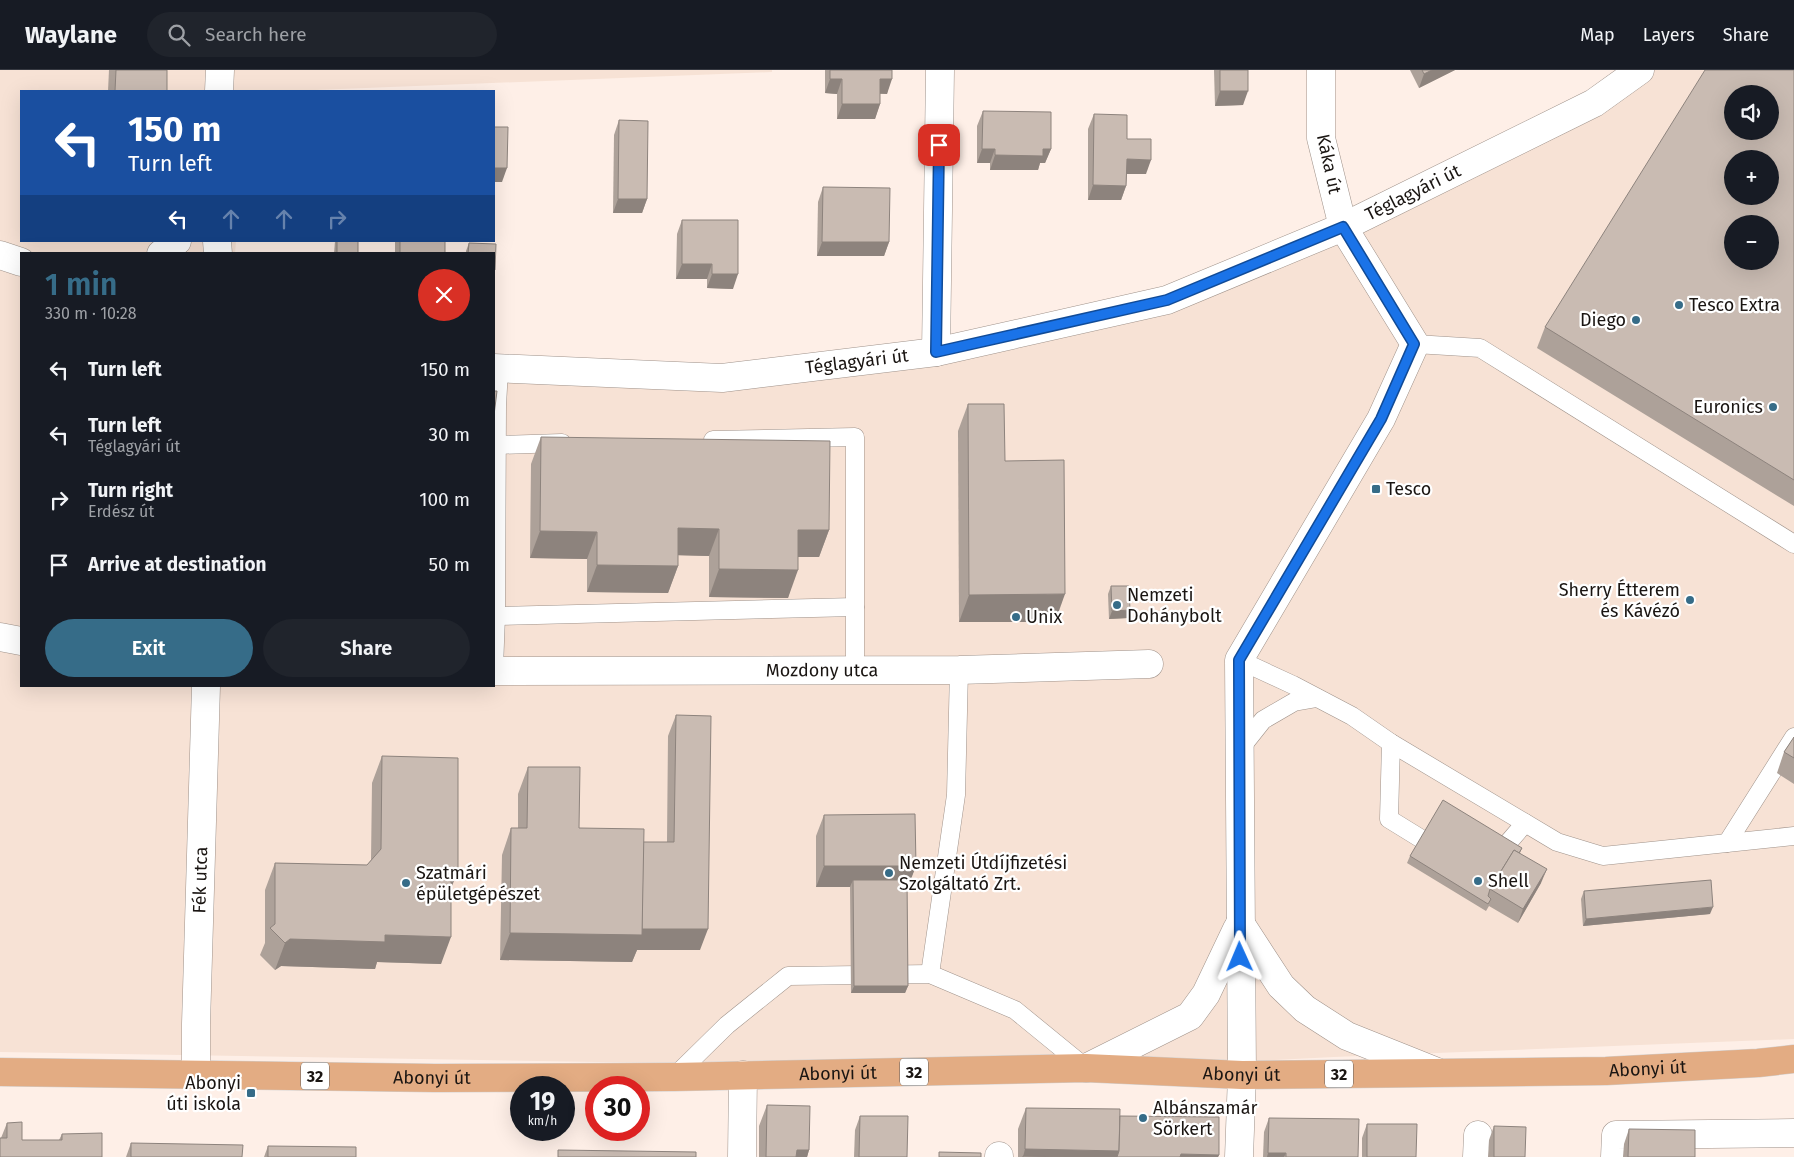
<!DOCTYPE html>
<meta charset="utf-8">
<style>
:root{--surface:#171b24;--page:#20242c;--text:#f1f3f6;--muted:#9ea1a6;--line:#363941;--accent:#366c88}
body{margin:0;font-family:"Fira Sans",sans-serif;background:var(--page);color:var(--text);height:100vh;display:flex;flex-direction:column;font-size:19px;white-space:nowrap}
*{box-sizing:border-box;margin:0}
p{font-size:16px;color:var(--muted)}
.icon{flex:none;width:28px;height:28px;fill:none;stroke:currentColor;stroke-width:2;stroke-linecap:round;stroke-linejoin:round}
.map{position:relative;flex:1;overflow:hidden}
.sheet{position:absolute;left:20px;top:182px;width:475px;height:435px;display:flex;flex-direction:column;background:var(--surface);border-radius:0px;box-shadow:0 5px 20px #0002}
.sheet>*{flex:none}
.banner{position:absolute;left:20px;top:20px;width:475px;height:152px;border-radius:0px;box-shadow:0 5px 20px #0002;background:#1a4fa0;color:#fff;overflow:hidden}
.controls{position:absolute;left:1724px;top:15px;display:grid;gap:10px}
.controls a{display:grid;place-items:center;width:55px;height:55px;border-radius:50%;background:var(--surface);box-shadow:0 5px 20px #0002;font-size:25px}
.speed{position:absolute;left:510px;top:1006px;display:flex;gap:10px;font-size:25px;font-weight:700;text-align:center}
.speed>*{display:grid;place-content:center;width:65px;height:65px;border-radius:50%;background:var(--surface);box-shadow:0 5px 20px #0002;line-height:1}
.speed small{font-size:12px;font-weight:400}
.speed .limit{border:8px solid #d22;background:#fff;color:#111}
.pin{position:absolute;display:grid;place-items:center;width:42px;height:42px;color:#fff;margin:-21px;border-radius:10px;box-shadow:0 2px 8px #0006}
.me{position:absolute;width:55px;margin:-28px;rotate:359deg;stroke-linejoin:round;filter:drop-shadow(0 0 4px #0008)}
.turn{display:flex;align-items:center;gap:18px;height:105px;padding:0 25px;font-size:22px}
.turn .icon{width:65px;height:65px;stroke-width:2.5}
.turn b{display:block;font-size:35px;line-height:42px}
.lanes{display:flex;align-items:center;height:48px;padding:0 25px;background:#0003;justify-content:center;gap:25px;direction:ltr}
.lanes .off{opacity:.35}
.round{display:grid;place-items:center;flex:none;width:52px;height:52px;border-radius:26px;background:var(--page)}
.overview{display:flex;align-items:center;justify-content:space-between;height:85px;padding:0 25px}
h1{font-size:30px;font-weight:600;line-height:38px;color:var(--accent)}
.action{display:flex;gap:10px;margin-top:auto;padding:10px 25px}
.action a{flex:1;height:58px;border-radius:30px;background:var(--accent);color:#fff;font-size:20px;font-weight:600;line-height:58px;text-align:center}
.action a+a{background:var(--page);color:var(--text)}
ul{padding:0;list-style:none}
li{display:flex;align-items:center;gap:15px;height:65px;padding:0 25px}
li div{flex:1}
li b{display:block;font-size:19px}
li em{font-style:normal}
header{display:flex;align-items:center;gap:30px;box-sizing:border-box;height:70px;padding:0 25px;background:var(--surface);border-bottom:1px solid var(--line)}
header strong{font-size:24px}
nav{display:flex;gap:28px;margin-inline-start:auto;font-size:18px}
.search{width:350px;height:45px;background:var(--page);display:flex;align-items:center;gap:12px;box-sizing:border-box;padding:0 18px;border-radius:28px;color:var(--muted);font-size:19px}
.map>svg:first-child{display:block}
.built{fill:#f7e2d5;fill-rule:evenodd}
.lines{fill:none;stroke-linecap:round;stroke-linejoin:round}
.service-casing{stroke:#9f928a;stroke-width:19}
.minor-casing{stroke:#9f928a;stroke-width:29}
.primary-casing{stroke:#d1d0d0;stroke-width:29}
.service{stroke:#fff;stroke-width:18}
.minor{stroke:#fff;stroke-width:28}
.primary{stroke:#e3ac83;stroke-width:28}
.wall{fill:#ada199}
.shaded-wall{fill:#8d837d}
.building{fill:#c9bbb2;stroke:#8d837d;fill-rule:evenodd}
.route-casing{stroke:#114b97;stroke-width:12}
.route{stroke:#1a73e8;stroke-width:9}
.poi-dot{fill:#366c88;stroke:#fff;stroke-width:2}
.labels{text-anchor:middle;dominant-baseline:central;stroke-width:4.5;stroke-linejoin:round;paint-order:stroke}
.shield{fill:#fff;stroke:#5f5b59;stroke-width:1}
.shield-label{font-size:16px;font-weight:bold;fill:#1a1512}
.street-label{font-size:18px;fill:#1a1512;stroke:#fff}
.poi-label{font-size:18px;fill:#1a1512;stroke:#fff;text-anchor:start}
</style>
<header>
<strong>Waylane</strong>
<div class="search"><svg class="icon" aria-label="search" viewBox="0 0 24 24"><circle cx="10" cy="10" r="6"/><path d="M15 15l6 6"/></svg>Search here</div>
<nav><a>Map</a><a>Layers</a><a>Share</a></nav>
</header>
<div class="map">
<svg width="1794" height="1087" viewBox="0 0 1794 1087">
<rect width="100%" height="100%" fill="#feefe7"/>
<!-- built -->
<path class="built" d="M0,0h772v2l-482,19h-269v150h215l-1,13h-214v432h473v-326l216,18 447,-73 417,-191 45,-44h175v969l-460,18 -248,13 -1086,-18zM1732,24h38v37h-38zM1732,89h38v37h-38zM1732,154h38v37h-38z"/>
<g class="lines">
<defs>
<g id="service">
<polyline points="1415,274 1480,278 1794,474"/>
<polyline points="499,299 497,336 496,546 855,537 855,367 713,370"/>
<polyline points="497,375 562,373"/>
<polyline points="494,547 496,546 494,598"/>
<polyline points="1239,590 1293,615 1352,646 1391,673 1557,772 1603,786 1794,766"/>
<polyline points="855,600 855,537"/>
<polyline points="1391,673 1389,749 1441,781"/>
<polyline points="1240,679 1263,650 1294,632 1317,628"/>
<polyline points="1727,773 1794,667"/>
<polyline points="1495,788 1525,753"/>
<polyline points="930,904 956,725 959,600"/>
<polyline points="674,1007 727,955 788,906 930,904 1015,940 1086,998"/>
</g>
<g id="minor">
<polyline points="219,21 220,0"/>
<polyline points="217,171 218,184"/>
<polyline points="161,184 177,171"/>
<polyline points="0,185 21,192"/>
<polyline points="936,282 940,0"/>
<path id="s1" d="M494,298l228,10 214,-26 231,-52 176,-73 251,-124 46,-33"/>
<polyline points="0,567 21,571"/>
<path id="s2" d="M494,601l465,-1 190,-6"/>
<polyline points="1240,853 1281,916 1305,939 1347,966 1437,1002"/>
<polyline points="1086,998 1190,946 1206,924 1237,859"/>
<path id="s3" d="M196,1005v-51l10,-338"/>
<polyline points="742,1087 743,1005"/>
<polyline points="999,1087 999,1086"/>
<polyline points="1239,1087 1242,1005 1239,590 1381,349 1415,274 1343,157 1321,68 1321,0"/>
<polyline points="1477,1087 1478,1065"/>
<polyline points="1615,1087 1616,1065 1794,1063"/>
</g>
<g id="primary">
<path id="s4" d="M0,1002l435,6 239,-1 412,-9 156,7 364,-4 152,-8 36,-4"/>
</g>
</defs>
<!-- service casing -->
<use href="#service" class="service-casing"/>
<!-- minor casing -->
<use href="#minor" class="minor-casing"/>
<!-- primary casing -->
<use href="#primary" class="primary-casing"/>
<!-- service -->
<use href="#service" class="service"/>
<!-- minor -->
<use href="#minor" class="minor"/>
<!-- primary -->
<use href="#primary" class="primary"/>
</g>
<!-- wall -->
<g class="wall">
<polygon points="109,0 167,0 167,21 108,21"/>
<polygon points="825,0 892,0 887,24 880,24 880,34 875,49 837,49 837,24 825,23"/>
<polygon points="1214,0 1248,0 1243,35 1215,36"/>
<polygon points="1410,0 1455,0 1419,18"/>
<polygon points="1794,0 1794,436 1537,278 1545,257"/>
<polygon points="983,41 1051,79 1045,93 1040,93 1038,100 990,100 990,93 977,93 977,56"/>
<polygon points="1094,44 1127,69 1146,104 1127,104 1126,116 1121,130 1088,130 1088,59"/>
<polygon points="619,50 647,129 642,143 613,143 614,65"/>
<polygon points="823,117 889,172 884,186 817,186 818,132"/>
<polygon points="682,150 733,219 707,218 707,209 676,209 677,164"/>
<polygon points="335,171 358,171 358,184 334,184"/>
<rect x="395" y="171" width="50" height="13"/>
<polygon points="469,173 494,184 466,184 466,181"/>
<polygon points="968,334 1005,391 1055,552 959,552 958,361"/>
<polygon points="541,367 829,460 819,487 798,487 788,528 709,527 709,486 678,485 678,496 668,523 587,522 587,489 530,488 531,394"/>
<polygon points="1111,516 1128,548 1109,549 1108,524"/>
<polygon points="676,645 700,880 637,880 632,892 500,890 502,785 511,758 518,758 518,724 528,697 579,758 643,772 667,772 668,666"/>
<polygon points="1794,667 1794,714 1777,703 1784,682"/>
<polygon points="382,686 458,800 451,817 441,894 377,892 375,899 281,896 275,900 260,885 265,873 265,820 275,793 367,795 371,790 372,713"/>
<polygon points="824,745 916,796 907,817 908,916 905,923 851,923 850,817 816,817 816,766"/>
<polygon points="1522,778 1520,783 1541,813 1518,853 1489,836 1486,841 1407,793 1410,786"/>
<polygon points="1584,821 1710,844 1583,856 1581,829"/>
<polygon points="767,1035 809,1080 807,1087 759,1087 759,1056"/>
<polygon points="1026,1038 1120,1046 1219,1085 1218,1087 1018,1087 1018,1059"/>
<polygon points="860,1046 907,1087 854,1087 855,1060"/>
<polygon points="1269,1048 1358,1087 1263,1087 1264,1062"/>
<polygon points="7,1053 22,1070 59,1070 62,1064 102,1087 1,1068"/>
<polygon points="1367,1054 1416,1087 1362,1087 1362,1068"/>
<polygon points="1494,1056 1525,1087 1488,1087 1489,1070"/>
<polygon points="1629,1059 1695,1087 1623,1087 1624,1074"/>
<polygon points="131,1073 242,1087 126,1087"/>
<polygon points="268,1076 356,1087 264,1087"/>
</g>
<!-- shaded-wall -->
<g class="shaded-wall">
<polygon points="1432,0 1455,0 1419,18 1424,4"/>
<polygon points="830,9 842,9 837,24 825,23"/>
<polygon points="880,9 892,9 887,24 875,23"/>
<polygon points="1220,21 1248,21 1243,35 1215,36"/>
<polygon points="842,34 880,34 875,49 837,49"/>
<polygon points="982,79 995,79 990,93 977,93"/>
<polygon points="1043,79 1051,79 1045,93 1040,93 1038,100 990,100 995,85"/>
<polygon points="1127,89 1151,90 1146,104 1121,104"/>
<polygon points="494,98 507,98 502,112 494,112"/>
<polygon points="1093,115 1126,116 1121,130 1088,130"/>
<polygon points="618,129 647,129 642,143 613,143"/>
<polygon points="822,172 889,172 884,186 817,186"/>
<polygon points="682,194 712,194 707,209 676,209"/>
<polygon points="712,204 738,204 733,219 707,218"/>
<polygon points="678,458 719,459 709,486 668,485"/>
<polygon points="798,460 829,460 819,487 789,487"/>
<polygon points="540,461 597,462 587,489 530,488"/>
<polygon points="597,495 678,496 668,523 587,522"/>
<polygon points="719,499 798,500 788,528 709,527"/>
<polygon points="1065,524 1055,552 959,552 969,525"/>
<polygon points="1130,540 1128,548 1109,549 1112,541"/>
<polygon points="824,796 916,796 908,817 853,817 853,810 850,817 816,817"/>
<polygon points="451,799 458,800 448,827"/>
<polygon points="1547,799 1541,813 1518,853 1523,839"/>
<polygon points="1713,837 1710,844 1583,856 1586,849"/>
<polygon points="640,859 708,859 700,880 637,880 632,892 500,890 510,863"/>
<polygon points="385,865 451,867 441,894 377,892 375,899 281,896 275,900 285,873 290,869"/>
<polygon points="854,916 908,916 905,923 851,923"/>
<polygon points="1025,1079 1119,1081 1117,1087 1023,1087"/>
<polygon points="797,1080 809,1080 807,1087 794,1087"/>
<polygon points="1268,1083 1286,1083 1284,1087 1267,1087"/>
<polygon points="1181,1084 1219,1085 1218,1087 1179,1087"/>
</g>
<!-- building -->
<g class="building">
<polygon points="116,0 167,0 167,21 115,21"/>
<polygon points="830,0 892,0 892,9 880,9 880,34 842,34 842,9 830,9"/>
<rect x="1220" y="0" width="28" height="21"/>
<polygon points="1422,0 1432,0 1424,4"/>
<path d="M1705,0h89v410l-249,-153zM1732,24h38v37h-38zM1732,89h38v37h-38zM1732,154h38v37h-38z"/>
<polygon points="983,41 1051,42 1051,79 1043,79 1043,86 995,85 995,79 982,79"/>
<polygon points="1094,44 1127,45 1127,69 1151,69 1151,90 1127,89 1126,116 1093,115"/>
<polygon points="619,50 648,51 647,129 618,129"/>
<polygon points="494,57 508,57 507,98 494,98"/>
<polygon points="823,117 890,118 889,172 822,172"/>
<polygon points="682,150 738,150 738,204 712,204 712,194 682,194"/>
<rect x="337" y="171" width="21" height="13"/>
<rect x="400" y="171" width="45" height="13"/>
<polygon points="469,173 496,174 495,200 494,200 494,184 468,184"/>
<polygon points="494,321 497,321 494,345"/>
<polygon points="968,334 1004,334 1005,391 1064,390 1065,524 969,525"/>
<polygon points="541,367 830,371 829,460 798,460 798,500 719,499 719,459 678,458 678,496 597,495 597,462 540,461"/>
<polygon points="1111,516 1129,516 1130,540 1112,541"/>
<polygon points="676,645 711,646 708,859 642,859 643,772 674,772"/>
<polygon points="1794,667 1794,688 1784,682"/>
<polygon points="382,686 458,688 458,800 451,799 451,867 385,865 385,872 290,869 285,873 270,858 275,854 275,793 367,795 381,779"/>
<polygon points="528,697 580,697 579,758 644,759 642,865 510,863 511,758 527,758"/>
<polygon points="1443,730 1522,778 1519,783 1514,780 1490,819 1488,826 1491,829 1488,834 1410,786"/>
<polygon points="915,744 916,796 824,796 824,745"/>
<polygon points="1514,780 1547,799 1523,839 1490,819"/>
<polygon points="853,810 907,810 908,916 854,916"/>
<polygon points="1711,810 1713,837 1586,849 1584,821"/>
<polygon points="767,1035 810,1036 809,1080 797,1080 796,1087 766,1087"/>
<polygon points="1026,1038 1120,1039 1119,1081 1025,1079"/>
<polygon points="860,1046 908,1046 907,1087 859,1087"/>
<polygon points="1120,1046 1219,1047 1219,1085 1181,1084 1180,1087 1117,1087 1119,1081"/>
<polygon points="1269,1048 1359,1049 1358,1087 1286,1087 1286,1083 1268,1083"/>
<polygon points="22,1052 22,1070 62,1070 62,1064 102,1063 102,1087 0,1087 0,1068 7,1068 7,1053"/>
<polygon points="1367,1054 1417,1054 1416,1087 1367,1087"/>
<polygon points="1494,1056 1526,1057 1525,1087 1494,1087"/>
<polygon points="1629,1059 1695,1060 1695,1087 1628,1087"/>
<polygon points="131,1073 243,1075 242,1087 131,1087"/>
<polygon points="268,1076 356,1077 356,1087 268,1087"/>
<polygon points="558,1080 696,1082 696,1087 558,1087"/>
<polygon points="939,1082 981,1083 981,1087 939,1087"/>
<polygon points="1023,1086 1067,1087 1023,1087"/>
</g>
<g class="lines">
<defs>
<polyline id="route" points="939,75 936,282 1167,230 1343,157 1414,274 1381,349 1239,590 1240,887"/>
</defs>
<!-- route casing -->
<use href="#route" class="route-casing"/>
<!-- route -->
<use href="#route" class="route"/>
</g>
<!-- markers -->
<g class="poi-dot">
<circle cx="1679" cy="235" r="5"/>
<circle cx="1636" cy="250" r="5"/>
<circle cx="1773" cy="337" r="5"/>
<rect x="1371" y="414" width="10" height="10" rx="2.5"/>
<circle cx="1690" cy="530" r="5"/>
<circle cx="1117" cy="535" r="5"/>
<circle cx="1016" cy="547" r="5"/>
<circle cx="889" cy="803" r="5"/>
<circle cx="1478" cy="811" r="5"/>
<circle cx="406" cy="813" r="5"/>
<rect x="246" y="1018" width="10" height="10" rx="2.5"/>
<circle cx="1143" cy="1048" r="5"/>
</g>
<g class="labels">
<!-- shield labels -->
<g class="shield">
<rect x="900" y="988.5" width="28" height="27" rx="4"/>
<rect x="1325" y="990.5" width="28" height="27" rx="4"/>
<rect x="301" y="992.5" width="28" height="27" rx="4"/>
</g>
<g class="shield-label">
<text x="914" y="1002">32</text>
<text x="1339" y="1004">32</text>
<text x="315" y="1006">32</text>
</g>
<!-- street labels -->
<g class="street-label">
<text transform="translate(1329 94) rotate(78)">Káka út</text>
<text stroke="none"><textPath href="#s1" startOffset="949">Téglagyári út</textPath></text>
<text stroke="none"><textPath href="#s1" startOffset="364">Téglagyári út</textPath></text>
<text stroke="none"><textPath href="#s2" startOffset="328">Mozdony utca</textPath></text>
<text stroke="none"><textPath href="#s3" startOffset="195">Fék utca</textPath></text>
<text stroke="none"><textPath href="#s4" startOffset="1648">Abonyi út</textPath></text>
<text stroke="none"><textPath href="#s4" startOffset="838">Abonyi út</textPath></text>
<text stroke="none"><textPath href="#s4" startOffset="1242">Abonyi út</textPath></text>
<text stroke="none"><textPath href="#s4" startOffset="432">Abonyi út</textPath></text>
</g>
<!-- poi labels -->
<g class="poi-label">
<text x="1689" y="235">Tesco Extra</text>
<text x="1626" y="250" text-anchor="end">Diego</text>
<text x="1763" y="337" text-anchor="end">Euronics</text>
<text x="1386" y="419">Tesco</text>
<text x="1680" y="520" text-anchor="end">Sherry Étterem<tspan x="1680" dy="21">és Kávézó</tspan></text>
<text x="1127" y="525">Nemzeti<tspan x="1127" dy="21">Dohánybolt</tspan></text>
<text x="1026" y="547">Unix</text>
<text x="899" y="793">Nemzeti Útdíjfizetési<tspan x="899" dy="21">Szolgáltató Zrt.</tspan></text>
<text x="416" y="803">Szatmári<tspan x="416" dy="21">épületgépészet</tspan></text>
<text x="1488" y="811">Shell</text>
<text x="241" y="1013" text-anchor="end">Abonyi<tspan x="241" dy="21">úti iskola</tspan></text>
<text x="1153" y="1038">Albánszamár<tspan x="1153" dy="21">Sörkert</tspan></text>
</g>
</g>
</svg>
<div class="controls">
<a><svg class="icon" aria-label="sound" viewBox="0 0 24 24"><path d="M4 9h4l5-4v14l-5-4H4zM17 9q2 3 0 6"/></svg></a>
<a>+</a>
<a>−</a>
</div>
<div class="speed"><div>19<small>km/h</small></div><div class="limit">30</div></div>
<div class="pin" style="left:939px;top:75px;background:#d93025"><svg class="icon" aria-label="arrive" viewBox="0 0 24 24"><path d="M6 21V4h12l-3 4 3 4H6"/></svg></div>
<svg class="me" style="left:1240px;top:887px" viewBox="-20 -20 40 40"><path d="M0-17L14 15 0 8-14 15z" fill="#1a73e8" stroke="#fff" stroke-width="4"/></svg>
<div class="banner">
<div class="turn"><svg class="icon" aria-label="left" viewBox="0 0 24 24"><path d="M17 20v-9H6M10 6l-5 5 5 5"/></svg><div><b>150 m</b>Turn left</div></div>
<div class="lanes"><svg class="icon" aria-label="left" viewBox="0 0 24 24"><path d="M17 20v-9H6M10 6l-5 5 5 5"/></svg><svg class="icon off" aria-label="ahead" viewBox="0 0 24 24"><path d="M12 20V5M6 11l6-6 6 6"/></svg><svg class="icon off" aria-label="ahead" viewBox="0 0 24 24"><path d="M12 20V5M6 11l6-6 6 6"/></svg><svg class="icon off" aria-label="right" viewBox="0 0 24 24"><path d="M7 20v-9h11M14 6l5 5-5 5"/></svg></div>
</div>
<section class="sheet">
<div class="overview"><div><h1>1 min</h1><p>330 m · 10:28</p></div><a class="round" style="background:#d93025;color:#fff"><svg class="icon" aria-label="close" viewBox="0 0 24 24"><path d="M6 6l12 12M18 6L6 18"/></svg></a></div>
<ul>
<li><svg class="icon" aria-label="left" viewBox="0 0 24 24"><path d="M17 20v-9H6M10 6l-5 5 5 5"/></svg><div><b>Turn left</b></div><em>150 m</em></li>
<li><svg class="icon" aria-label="left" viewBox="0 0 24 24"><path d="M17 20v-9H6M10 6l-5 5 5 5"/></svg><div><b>Turn left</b><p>Téglagyári út</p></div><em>30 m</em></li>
<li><svg class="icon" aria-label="right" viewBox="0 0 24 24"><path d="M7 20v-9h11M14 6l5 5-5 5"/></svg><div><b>Turn right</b><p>Erdész út</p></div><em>100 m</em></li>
<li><svg class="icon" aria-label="arrive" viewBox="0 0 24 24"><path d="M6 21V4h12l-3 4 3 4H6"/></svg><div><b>Arrive at destination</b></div><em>50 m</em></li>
</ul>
<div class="action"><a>Exit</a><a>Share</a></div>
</section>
</div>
